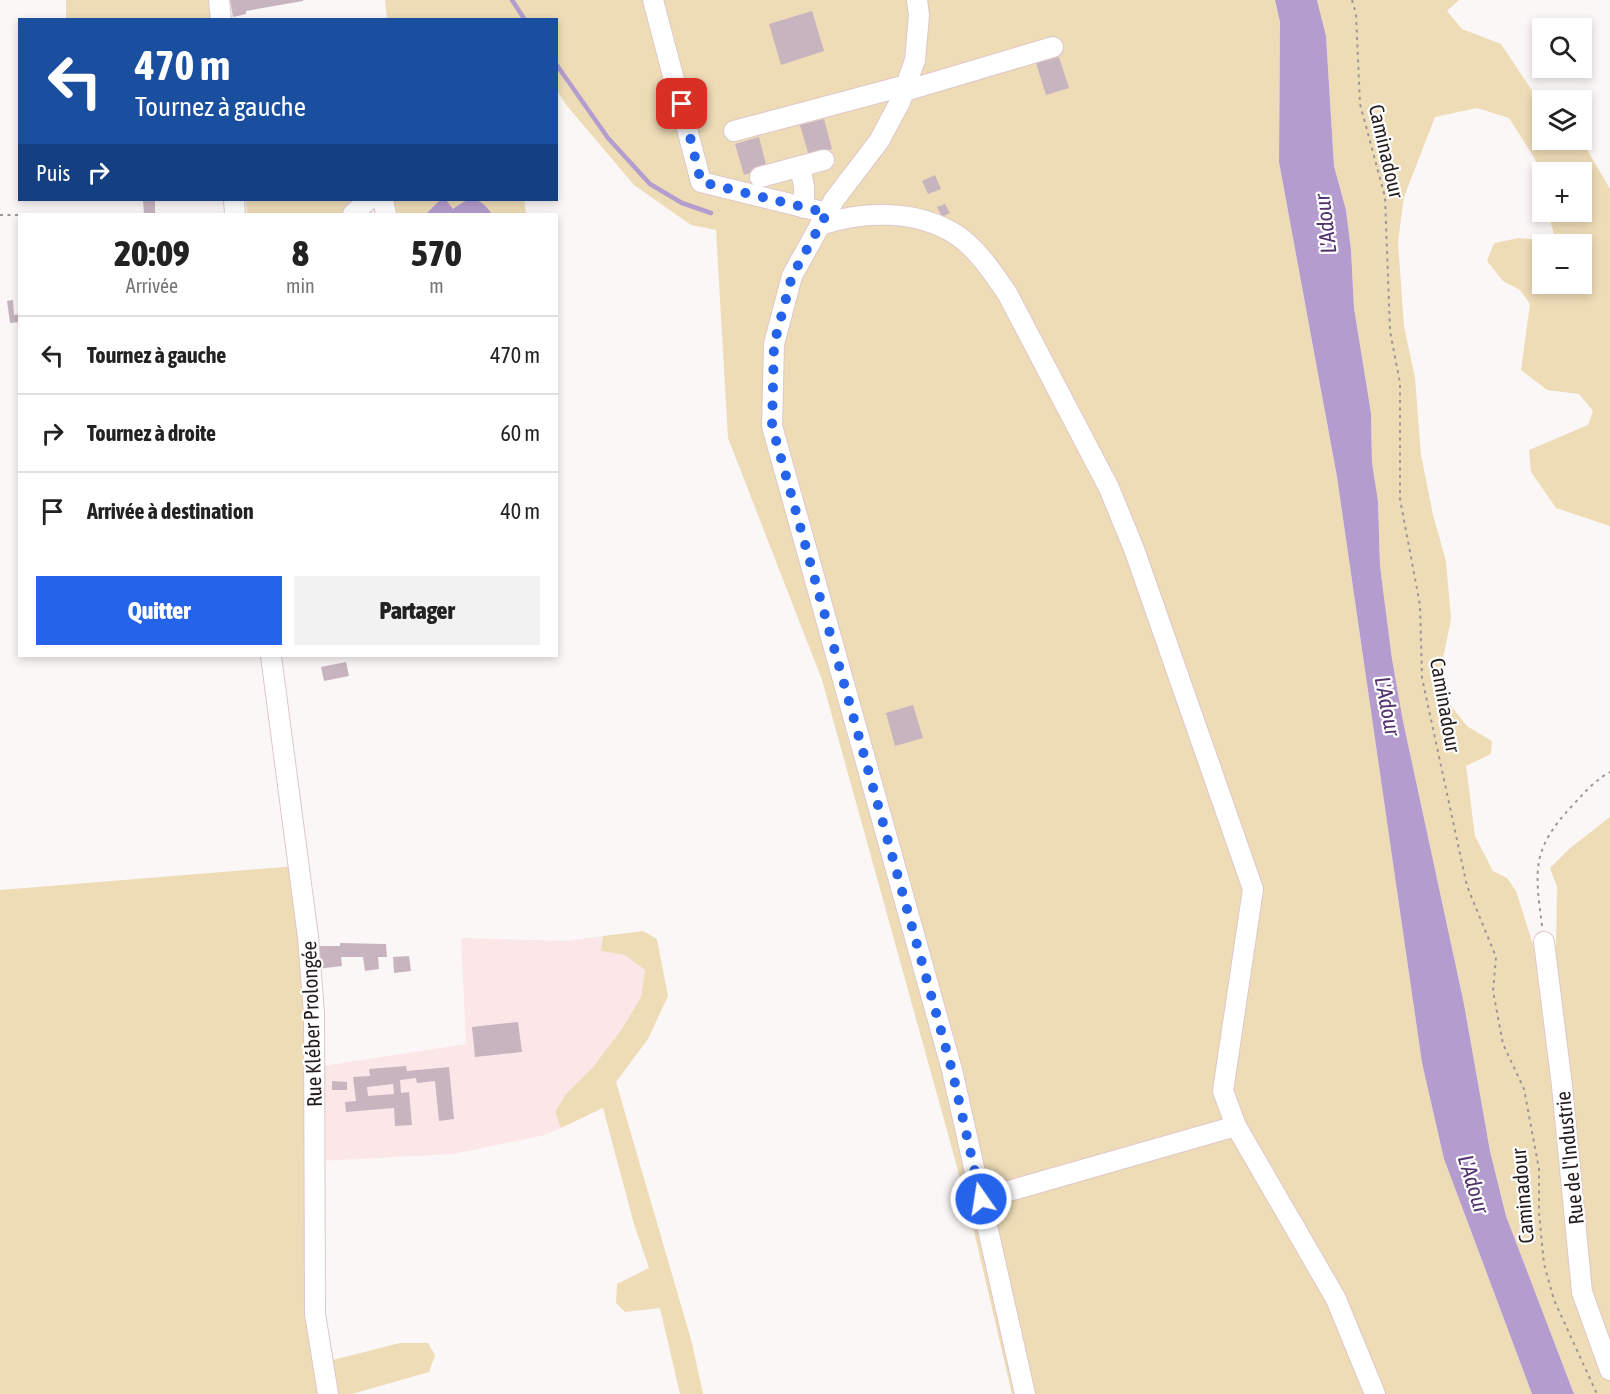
<!DOCTYPE html>
<html lang="fr">
<meta charset="utf-8">
<style>
:root{--surface:#fff;--page:#f2f2f2;--text:#222;--muted:#767676;--line:#e0e0e0;--accent:#2563eb}
body{margin:0;font-family:"Asap Condensed",sans-serif;background:var(--page);color:var(--text);height:100vh;display:flex;flex-direction:column;font-size:22px;white-space:nowrap}
*{box-sizing:border-box;margin:0}
p{font-size:20px;color:var(--muted)}
.icon{flex:none;width:33px;height:33px;fill:none;stroke:currentColor;stroke-width:2;stroke-linecap:round;stroke-linejoin:round}
.map{position:relative;flex:1;overflow:hidden}
.sheet{position:absolute;left:18px;top:213px;width:540px;height:444px;display:flex;flex-direction:column;background:var(--surface);border-radius:0px;box-shadow:0 3px 9px #0003}
.sheet>*{flex:none}
.guide{position:absolute;left:18px;top:18px;width:540px;height:183px;border-radius:0px;box-shadow:0 3px 9px #0003;background:#1a4fa0;color:#fff;overflow:hidden}
.buttons{position:absolute;left:1532px;top:18px;display:grid;gap:12px}
.buttons a{display:grid;place-items:center;width:60px;height:60px;border-radius:0px;background:var(--surface);box-shadow:0 3px 9px #0003;font-size:30px}
.pin{position:absolute;display:grid;place-items:center;width:51px;height:51px;color:#fff;margin:-26px;border-radius:12px;box-shadow:0 3px 9px #0006}
.me{position:absolute;width:66px;margin:-33px;rotate:347deg;stroke-linejoin:round;filter:drop-shadow(0 0 4px #0008)}
.turn{display:flex;align-items:center;gap:21px;height:126px;padding:0 18px;font-size:27px}
.turn .icon{width:78px;height:78px;stroke-width:2.5}
.turn b{display:block;font-size:42px;line-height:51px}
.then{display:flex;align-items:center;height:57px;padding:0 18px;background:#0003;gap:12px;font-size:22px}
.eta{display:flex;justify-content:space-evenly;align-items:center;height:102px;text-align:center}
.eta b{font-size:36px;font-weight:800;line-height:42px}
.button{display:flex;gap:12px;margin-top:auto;padding:12px 18px}
.button a{flex:1;height:69px;border-radius:0px;background:var(--accent);color:#fff;font-size:24px;font-weight:800;line-height:69px;text-align:center}
.button a+a{background:var(--page);color:var(--text)}
ul{padding:0;list-style:none}
li{display:flex;align-items:center;gap:18px;height:78px;padding:0 18px;border-top:2px solid var(--line)}
li div{flex:1}
li b{display:block;font-size:22px}
li em{font-style:normal}
.map>svg:first-child{display:block}
.built{fill:#fce7e8}
.green{fill:#eedcb7;fill-rule:evenodd}
.water{fill:#b49dce}
.lines{fill:none;stroke-linecap:round;stroke-linejoin:round}
.stream{stroke:#b49dce;stroke-width:4.5}
.building{fill:#c7b4bf;fill-rule:evenodd}
.minor-casing{stroke:#dfc7c8;stroke-width:22}
.path{stroke:#9d9696;stroke-width:2;stroke-dasharray:3 4.5;stroke-linecap:butt}
.minor{stroke:#fff;stroke-width:20}
.route{stroke:#2563eb;stroke-width:10;stroke-dasharray:0 18}
.labels{text-anchor:middle;dominant-baseline:central;stroke-width:4.5;stroke-linejoin:round;paint-order:stroke}
.street-label{font-size:21px;fill:#251c1c;stroke:#fff}
.water-label{font-size:22px;font-style:italic;fill:#52316f;stroke:#fff}
</style>
<div class="map">
<svg width="1610" height="1394" viewBox="0 0 1610 1394">
<rect width="100%" height="100%" fill="#fcf7f7"/>
<!-- built -->
<polygon class="built" points="603,936 601,951 625,955 646,970 641,997 622,1030 593,1067 567,1093 555,1112 561,1128 545,1135 453,1154 320,1161 316,1067 466,1044 461,938 567,941"/>
<!-- green -->
<g class="green">
<polygon points="66,0 211,0 212,19 66,19"/>
<polygon points="385,0 1275,0 1280,22 1279,162 1337,477 1422,1063 1444,1159 1532,1394 1012,1394 969,1210 822,680 728,438 716,230 691,225 634,185 567,106 557,91 556,20 387,19"/>
<path d="M1317,0h142l-12,11 15,18 39,15 32,48 20,8h-11v40l39,-1 29,50v337l-54,-18 -25,-36 -2,-22 59,-25 5,-14 -14,-17 -32,-4 -26,-20 9,-66 -10,-14 -17,-9 -16,-20 7,-18 25,-5 37,4 -8,-30h33v-40h-39v15l-7,-28 -26,-41 -32,-10 -42,9 -31,80 -6,45 6,84 11,52 6,77 12,60 13,46 5,58 -14,69 30,38 25,15 -1,13 -25,12 9,70 18,35 14,7 9,13 19,60 21,-5 1,-59 -7,-19 19,-19 41,-32v577h-36l-68,-178 -16,-65 -26,-147 -61,-283 -11,-62 -12,-93 -2,-65 -6,-38 -1,-50 -17,-105 -3,-58 -5,-40 -12,-44 -8,-130zM1542,244h39v40h-39z"/>
<polygon points="246,200 359,200 346,214 247,214"/>
<polygon points="389,200 524,200 526,214 393,214"/>
<polygon points="308,865 316,934 319,1316 329,1361 400,1343 428,1343 435,1355 429,1372 352,1394 0,1394 0,890"/>
<polygon points="643,931 657,939 668,996 648,1039 616,1082 692,1343 703,1394 680,1394 660,1308 625,1312 616,1303 617,1284 649,1268 634,1224 603,1108 561,1128 555,1112 567,1093 593,1067 622,1029 641,997 645,970 625,955 601,951 603,936"/>
</g>
<!-- water -->
<g class="water">
<polygon points="1275,0 1317,0 1326,36 1334,166 1346,210 1351,250 1354,308 1371,413 1372,463 1378,501 1380,566 1392,659 1403,721 1464,1004 1490,1151 1506,1216 1574,1394 1532,1394 1444,1159 1422,1063 1337,477 1279,162 1280,22"/>
<path d="M440,200h6l7,9c18,-13 26,-13 39,5h-66z"/>
</g>
<g class="lines">
<!-- stream -->
<g class="stream">
<polyline points="512,0 525,20"/>
<polyline points="556,64 608,138 650,184 682,203 711,213"/>
</g>
</g>
<!-- building -->
<g class="building">
<polygon points="230,0 303,0 303,1 246,11 246,14 233,17"/>
<polygon points="812,11 824,51 781,65 769,24"/>
<polygon points="1059,57 1069,88 1046,95 1036,63"/>
<polygon points="824,119 832,149 809,156 800,125"/>
<polygon points="759,137 767,168 744,175 735,144"/>
<polygon points="935,175 941,189 928,194 922,181"/>
<polygon points="143,200 155,200 155,214 144,214"/>
<polygon points="945,204 950,213 942,217 937,207"/>
<polygon points="13,300 14,315 20,314 20,322 10,323 7,301"/>
<polygon points="346,662 349,676 324,681 321,667"/>
<polygon points="913,705 923,738 895,746 886,713"/>
<polygon points="340,943 386,944 387,957 378,957 379,969 365,971 363,957 341,957 342,966 317,969 317,946 340,946"/>
<polygon points="409,956 411,971 394,973 393,957"/>
<polygon points="518,1022 522,1052 475,1057 472,1027"/>
<path d="M406,1066l1,5 42,-4 5,52 -15,2 -4,-40 -18,2 -1,-5 -16,2 1,13 8,-1 3,33 -17,1 -1,-18 -48,4 -1,-10 11,-1 -3,-24 17,-1 -1,-7zM393,1084l1,10 -26,2 -1,-9z"/>
<polygon points="332,1081 347,1082 347,1090 332,1090"/>
</g>
<g class="lines">
<defs>
<g id="minor">
<polyline points="219,0 221,20"/>
<polyline points="653,0 701,182 827,213"/>
<polyline points="917,0 919,15 915,60 900,102 879,141 834,200 792,276 774,344 772,426 952,1070 1025,1394"/>
<polyline points="905,91 1053,47"/>
<polyline points="734,131 907,85"/>
<polyline points="800,166 804,187 804,208"/>
<polyline points="760,177 824,160"/>
<polyline points="234,200 235,214"/>
<polyline points="383,200 386,214"/>
<polyline points="353,214 368,200"/>
<path d="M820,225c42,-14 95,-16 135,9 21,13 38,39 52,59l102,195 25,61 119,340 -30,202 13,35 -255,73"/>
<polyline points="271,656 308,937 314,1013 315,1314 328,1394"/>
<polyline points="1544,942 1562,1086 1582,1292 1610,1370"/>
<polyline points="1236,1126 1336,1299 1375,1394"/>
</g>
</defs>
<!-- minor casing -->
<use href="#minor" class="minor-casing"/>
<!-- path -->
<g class="path">
<polyline points="1352,0 1356,14 1360,104 1385,197 1390,331 1400,383 1400,499 1420,605 1422,678 1467,886 1496,957 1493,991 1503,1044 1524,1089 1539,1169 1539,1213 1544,1264 1554,1300 1597,1394"/>
<polyline points="0,215 20,215"/>
<path d="M1542,926c-7,-56 -11,-76 30,-120 12,-13 22,-25 38,-34"/>
</g>
<!-- minor -->
<use href="#minor" class="minor"/>
</g>
<g class="lines">
<!-- route -->
<polyline class="route" points="682,104 701,182 827,213 792,276 774,344 772,426 952,1070 981,1199"/>
</g>
<g class="labels">
<!-- street labels -->
<g class="street-label">
<text transform="translate(1387 151) rotate(77)">Caminadour</text>
<text transform="translate(1446 705) rotate(80)">Caminadour</text>
<text transform="translate(311 1024) rotate(-92)">Rue Kléber Prolongée</text>
<text transform="translate(1569 1158) rotate(-96)">Rue de l'Industrie</text>
<text transform="translate(1522 1196) rotate(-95)">Caminadour</text>
</g>
<!-- water labels -->
<g class="water-label">
<text transform="translate(1325 224) rotate(-97)">L'Adour</text>
<text transform="translate(1388 706) rotate(79)">L'Adour</text>
<text transform="translate(1474 1184) rotate(73)">L'Adour</text>
</g>
</g>
</svg>
<div class="buttons">
<a><svg class="icon" aria-label="search" viewBox="0 0 24 24"><circle cx="10" cy="10" r="6"/><path d="M15 15l6 6"/></svg></a>
<a><svg class="icon" aria-label="layers" viewBox="0 0 24 24"><path d="M12 4l9 5-9 5-9-5zM3 14l9 5 9-5"/></svg></a>
<a>+</a>
<a>−</a>
</div>
<div class="pin" style="left:682px;top:104px;background:#d93025"><svg class="icon" aria-label="arrive" viewBox="0 0 24 24"><path d="M6 21V4h12l-3 4 3 4H6"/></svg></div>
<svg class="me" style="left:981px;top:1199px" viewBox="-20 -20 40 40"><circle r="17" fill="#2563eb" stroke="#fff" stroke-width="3"/><path d="M0-11L8 9 0 5-8 9z" fill="#fff"/></svg>
<div class="guide">
<div class="turn"><svg class="icon" aria-label="left" viewBox="0 0 24 24"><path d="M17 20v-9H6M10 6l-5 5 5 5"/></svg><div><b>470 m</b>Tournez à gauche</div></div>
<div class="then">Puis<svg class="icon" aria-label="right" viewBox="0 0 24 24"><path d="M7 20v-9h11M14 6l5 5-5 5"/></svg></div>
</div>
<section class="sheet">
<div class="eta">
<div><b>20:09</b><p>Arrivée</p></div>
<div><b>8</b><p>min</p></div>
<div><b>570</b><p>m</p></div>
</div>
<ul>
<li><svg class="icon" aria-label="left" viewBox="0 0 24 24"><path d="M17 20v-9H6M10 6l-5 5 5 5"/></svg><div><b>Tournez à gauche</b></div><em>470 m</em></li>
<li><svg class="icon" aria-label="right" viewBox="0 0 24 24"><path d="M7 20v-9h11M14 6l5 5-5 5"/></svg><div><b>Tournez à droite</b></div><em>60 m</em></li>
<li><svg class="icon" aria-label="arrive" viewBox="0 0 24 24"><path d="M6 21V4h12l-3 4 3 4H6"/></svg><div><b>Arrivée à destination</b></div><em>40 m</em></li>
</ul>
<div class="button"><a>Quitter</a><a>Partager</a></div>
</section>
</div>
